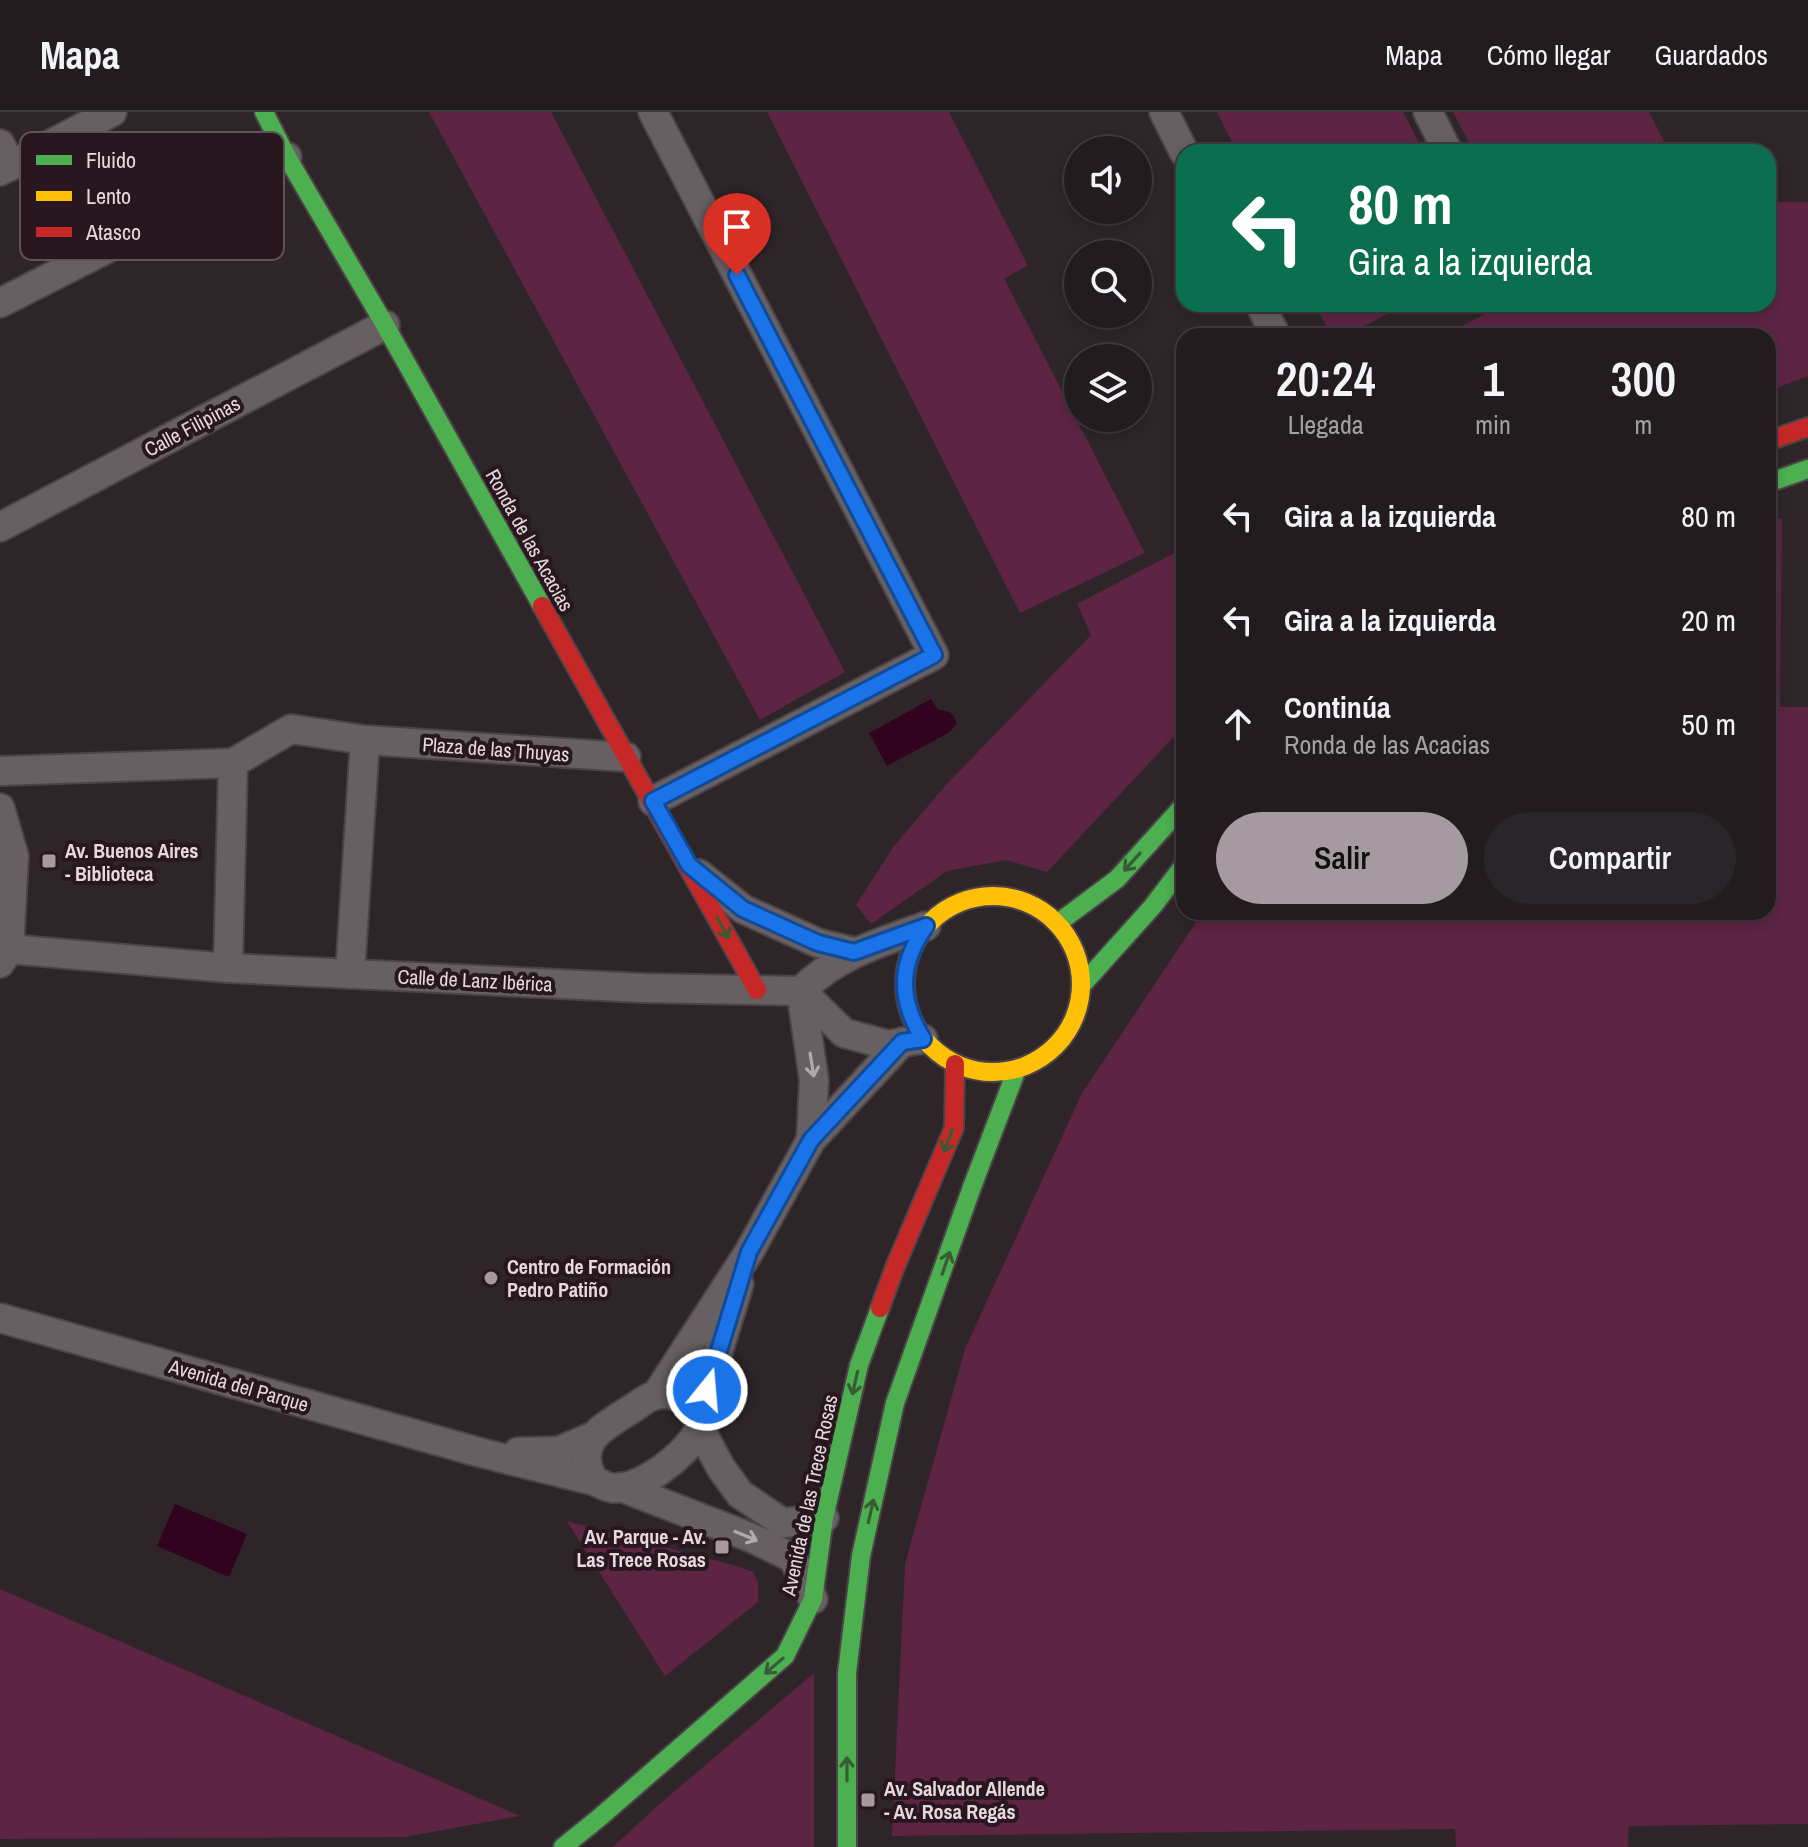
<!DOCTYPE html>
<html lang="es">
<meta charset="utf-8">
<style>
:root{--surface:#221c1f;--page:#2a2528;--text:#f1f3f6;--muted:#a2a1a4;--line:#3f3a3d;--accent:#a59a9f}
body{margin:0;font-family:"Archivo Narrow",sans-serif;background:var(--page);color:var(--text);height:100vh;display:flex;flex-direction:column;font-size:30px;white-space:nowrap}
*{box-sizing:border-box;margin:0}
p{font-size:26px;color:var(--muted)}
.icon{flex:none;width:44px;height:44px;fill:none;stroke:currentColor;stroke-width:2;stroke-linecap:round;stroke-linejoin:round}
.map{position:relative;flex:1;overflow:hidden}
.panel{position:absolute;left:1176px;top:216px;width:600px;height:592px;display:flex;flex-direction:column;background:var(--surface);border-radius:24px;box-shadow:0 4px 12px #0003,0 0 0 2px var(--line)}
.panel>*{flex:none}
.top-card{position:absolute;left:1176px;top:32px;width:600px;height:168px;border-radius:24px;box-shadow:0 4px 12px #0003,0 0 0 2px var(--line);background:#0b6e4f;color:#fff;overflow:hidden}
.tools{position:absolute;left:1064px;top:24px;display:grid;gap:16px}
.tools a{display:grid;place-items:center;width:88px;height:88px;border-radius:50%;background:var(--surface);box-shadow:0 4px 12px #0003,0 0 0 2px var(--line);font-size:40px}
.pin{position:absolute;display:grid;place-items:center;width:68px;height:68px;color:#fff;margin:-82px -34px;border-radius:50% 50% 50% 0;rotate:-45deg;box-shadow:0 0 8px #0007}
.pin .icon{rotate:45deg}
.me{position:absolute;width:88px;margin:-44px;rotate:17deg;stroke-linejoin:round;filter:drop-shadow(0 0 6px #0008)}
.turn{display:flex;align-items:center;gap:28px;height:168px;padding:0 40px;font-size:36px}
.turn .icon{width:104px;height:104px;stroke-width:2.5}
.turn b{display:block;font-size:56px;line-height:68px}
.eta{display:flex;justify-content:space-evenly;align-items:center;height:136px;text-align:center}
.eta b{font-size:48px;font-weight:600;line-height:56px}
.action{display:flex;gap:16px;margin-top:auto;padding:16px 40px}
.action a{flex:1;height:92px;border-radius:48px;background:var(--accent);color:#111;font-size:32px;font-weight:600;line-height:92px;text-align:center}
.action a+a{background:var(--page);color:var(--text)}
ul{padding:0;list-style:none}
li{display:flex;align-items:center;gap:24px;height:104px;padding:0 40px}
li div{flex:1}
li b{display:block;font-size:30px}
li em{font-style:normal}
header{display:flex;align-items:center;gap:48px;box-sizing:border-box;height:112px;padding:0 40px;background:var(--surface);border-bottom:2px solid var(--line)}
header strong{font-size:38px}
nav{display:flex;gap:44px;margin-inline-start:auto;font-size:28px}
.map>svg:first-child{display:block}
.green{fill:#5d2444}
.water{fill:#32031f}
.lines{fill:none;stroke-linecap:round;stroke-linejoin:round}
.street-casing{stroke:#4b4347;stroke-width:32}
.fast-casing{stroke:#4b4347;stroke-width:22}
.slow-casing{stroke:#4b4347;stroke-width:22}
.jam-casing{stroke:#4b4347;stroke-width:22}
.street{stroke:#676063;stroke-width:28}
.fast{stroke:#4caf50;stroke-width:18}
.slow{stroke:#ffc107;stroke-width:18}
.jam{stroke:#c62828;stroke-width:18}
.oneway{stroke:#385b35}
.oneway2{stroke:#b3a9ad}
.route-casing{stroke:#114b97;stroke-width:20}
.route{stroke:#1a73e8;stroke-width:14}
.poi-dot{fill:#a59a9f;stroke:#28171f;stroke-width:3}
.labels{text-anchor:middle;dominant-baseline:central;stroke-width:8;stroke-linejoin:round;paint-order:stroke}
.street-label{font-size:20px;fill:#e5d9de;stroke:#28171f}
.poi-label{font-size:20px;font-weight:bold;fill:#e5d9de;stroke:#28171f;text-anchor:start}
.key{fill:#28171f;stroke:#615158;stroke-width:2}
.key-label{font-size:22px;fill:#e5d9de}
</style>
<header>
<strong>Mapa</strong>
<nav><a>Mapa</a><a>Cómo llegar</a><a>Guardados</a></nav>
</header>
<div class="map">
<svg width="1808" height="1735" viewBox="0 0 1808 1735">
<rect width="100%" height="100%" fill="#2e2529"/>
<!-- green -->
<g class="green">
<polygon points="429,0 551,0 845,560 760,608"/>
<polygon points="767,0 949,0 1028,154 1004,166 1145,441 1020,501"/>
<polygon points="1217,0 1403,0 1424,40 1237,40"/>
<polygon points="1453,0 1649,0 1670,40 1474,40"/>
<polygon points="1768,90 1808,90 1808,264 1768,279 1768,224 1444,224 1503,192 1768,192"/>
<polygon points="1315,192 1407,192 1345,224 1331,224"/>
<polygon points="1782,406 1780,595 1808,595 1808,1712 1629,1714 1628,1735 1456,1735 1455,1717 892,1724 905,1452 965,1237 1082,981 1198,807 1205,800 1768,800 1768,412"/>
<polygon points="1184,436 1184,614 1047,760 1006,748 947,759 871,812 856,793 894,734 944,675 1091,523 1077,492"/>
<polygon points="567,1409 740,1455 753,1460 758,1471 758,1490 665,1564"/>
<polygon points="0,1477 520,1704 405,1725 0,1727"/>
<polygon points="814,1561 814,1735 613,1735 656,1695"/>
</g>
<!-- water -->
<g class="water">
<path d="M931,587l7,11c11,0 15,3 19,13l-7,9 -63,34 -18,-33z"/>
<polygon points="175,1392 247,1422 229,1465 157,1434"/>
</g>
<g class="lines">
<defs>
<g id="street">
<polyline points="1164,0 1184,40"/>
<polyline points="1428,0 1448,40"/>
<polyline points="0,32 11,54"/>
<polyline points="0,59 112,0"/>
<polyline points="0,191 287,45"/>
<polyline points="1260,192 1276,224"/>
<polyline points="0,415 385,213"/>
<polyline points="0,659 233,651 291,617 365,628 626,645"/>
<polyline points="653,689 934,543 653,0"/>
<polyline points="0,696 14,744 9,837 0,851"/>
<polyline points="699,762 743,797 818,831 854,840"/>
<polyline points="9,837 228,856 643,876 801,879 844,921 888,933 923,927"/>
<polyline points="228,856 233,651"/>
<polyline points="350,862 365,628"/>
<polyline points="801,879 814,968 811,1028"/>
<path d="M801,879c34,-35 80,-49 125,-65"/>
<path d="M0,1206l478,134 116,29c6,2 12,6 18,7 27,3 73,-32 85,-55 11,-23 -20,-44 -41,-38 -9,2 -18,10 -26,15 -30,19 -57,33 -36,71"/>
<polyline points="657,1282 749,1140 811,1028 902,930"/>
<polyline points="698,1305 739,1172"/>
<polyline points="699,1315 721,1356 740,1382 783,1411 824,1406"/>
<polyline points="518,1340 559,1339 594,1324"/>
<polyline points="621,1375 752,1426 793,1446 813,1487"/>
</g>
<g id="fast">
<polyline points="264,0 287,45 385,213 542,494"/>
<polyline points="1768,371 1808,357"/>
<polyline points="1058,811 1117,767 1184,693"/>
<polyline points="1082,873 1153,794 1184,753"/>
<polyline points="563,1735 599,1706 785,1544 813,1487 824,1406 859,1253 880,1196"/>
<polyline points="847,1735 847,1561 861,1444 895,1291 972,1075 1017,957"/>
</g>
<circle id="slow" cx="993" cy="872" r="88"/>
<g id="jam">
<polyline points="1768,329 1808,315"/>
<polyline points="542,494 757,878"/>
<polyline points="880,1196 895,1155 954,1016 955,952"/>
</g>
</defs>
<!-- street casing -->
<use href="#street" class="street-casing"/>
<!-- fast casing -->
<use href="#fast" class="fast-casing"/>
<!-- slow casing -->
<use href="#slow" class="slow-casing"/>
<!-- jam casing -->
<use href="#jam" class="jam-casing"/>
<!-- street -->
<use href="#street" class="street"/>
<!-- fast -->
<use href="#fast" class="fast"/>
<!-- slow -->
<use href="#slow" class="slow"/>
<!-- jam -->
<use href="#jam" class="jam"/>
</g>
<!-- one-way arrows -->
<defs><path id="oneway-shaft" d="M-6 0H5M1.5-3L5.5 0L1.5 3" fill="none" stroke-width="1.6" stroke-linecap="round" stroke-linejoin="round" transform="scale(2)"/></defs>
<g class="oneway">
<use href="#oneway-shaft" transform="translate(1132 750) rotate(132)"/>
<use href="#oneway-shaft" transform="translate(723 816) rotate(61)"/>
<use href="#oneway-shaft" transform="translate(948 1029) rotate(111)"/>
<use href="#oneway-shaft" transform="translate(946 1151) rotate(-71)"/>
<use href="#oneway-shaft" transform="translate(855 1271) rotate(103)"/>
<use href="#oneway-shaft" transform="translate(871 1399) rotate(-77)"/>
<use href="#oneway-shaft" transform="translate(774 1554) rotate(139)"/>
<use href="#oneway-shaft" transform="translate(847 1657) rotate(-90)"/>
</g>
<g class="oneway2">
<use href="#oneway-shaft" transform="translate(812 953) rotate(81)"/>
<use href="#oneway-shaft" transform="translate(746 1424) rotate(22)"/>
</g>
<g class="lines">
<defs>
<path id="route" d="M707,1278l42,-138 62,-112 91,-98 21,-3c-25,-41 -24,-75 3,-113l-72,26 -36,-9 -75,-34 -54,-44 -36,-64 281,-146 -197,-380"/>
</defs>
<!-- route casing -->
<use href="#route" class="route-casing"/>
<!-- route -->
<use href="#route" class="route"/>
</g>
<!-- markers -->
<g class="poi-dot">
<rect x="41" y="741" width="16" height="16" rx="4"/>
<circle cx="491" cy="1166" r="8"/>
<rect x="714" y="1427" width="16" height="16" rx="4"/>
<rect x="860" y="1680" width="16" height="16" rx="4"/>
</g>
<g class="labels">
<!-- street labels -->
<g class="street-label">
<text transform="translate(192 314) rotate(-28)">Calle Filipinas</text>
<text transform="translate(530 428) rotate(61)">Ronda de las Acacias</text>
<text transform="translate(496 637) rotate(4)">Plaza de las Thuyas</text>
<text transform="translate(475 868) rotate(3)">Calle de Lanz Ibérica</text>
<text transform="translate(239 1273) rotate(16)">Avenida del Parque</text>
<text transform="translate(809 1383) rotate(-78)">Avenida de las Trece Rosas</text>
</g>
<!-- poi labels -->
<g class="poi-label">
<text x="65" y="738">Av. Buenos Aires<tspan x="65" dy="23">- Biblioteca</tspan></text>
<text x="507" y="1154">Centro de Formación<tspan x="507" dy="23">Pedro Patiño</tspan></text>
<text x="706" y="1424" text-anchor="end">Av. Parque - Av.<tspan x="706" dy="23">Las Trece Rosas</tspan></text>
<text x="884" y="1676">Av. Salvador Allende<tspan x="884" dy="23">- Av. Rosa Regás</tspan></text>
</g>
</g>
<!-- legend -->
<rect x="20" y="20" width="264" height="128" rx="12" class="key"/>
<rect x="36" y="43" width="36" height="10" fill="#4caf50"/>
<rect x="36" y="79" width="36" height="10" fill="#ffc107"/>
<rect x="36" y="115" width="36" height="10" fill="#c62828"/>
<g class="key-label">
<text x="86" y="56">Fluido</text>
<text x="86" y="92">Lento</text>
<text x="86" y="128">Atasco</text>
</g>
</svg>
<div class="tools">
<a><svg class="icon" aria-label="sound" viewBox="0 0 24 24"><path d="M4 9h4l5-4v14l-5-4H4zM17 9q2 3 0 6"/></svg></a>
<a><svg class="icon" aria-label="search" viewBox="0 0 24 24"><circle cx="10" cy="10" r="6"/><path d="M15 15l6 6"/></svg></a>
<a><svg class="icon" aria-label="layers" viewBox="0 0 24 24"><path d="M12 4l9 5-9 5-9-5zM3 14l9 5 9-5"/></svg></a>
</div>
<div class="pin" style="left:737px;top:163px;background:#d93025"><svg class="icon" aria-label="arrive" viewBox="0 0 24 24"><path d="M6 21V4h12l-3 4 3 4H6"/></svg></div>
<svg class="me" style="left:707px;top:1278px" viewBox="-20 -20 40 40"><circle r="17" fill="#1a73e8" stroke="#fff" stroke-width="3"/><path d="M0-11L8 9 0 5-8 9z" fill="#fff"/></svg>
<div class="top-card">
<div class="turn"><svg class="icon" aria-label="left" viewBox="0 0 24 24"><path d="M17 20v-9H6M10 6l-5 5 5 5"/></svg><div><b>80 m</b>Gira a la izquierda</div></div>
</div>
<section class="panel">
<div class="eta">
<div><b>20:24</b><p>Llegada</p></div>
<div><b>1</b><p>min</p></div>
<div><b>300</b><p>m</p></div>
</div>
<ul>
<li><svg class="icon" aria-label="left" viewBox="0 0 24 24"><path d="M17 20v-9H6M10 6l-5 5 5 5"/></svg><div><b>Gira a la izquierda</b></div><em>80 m</em></li>
<li><svg class="icon" aria-label="left" viewBox="0 0 24 24"><path d="M17 20v-9H6M10 6l-5 5 5 5"/></svg><div><b>Gira a la izquierda</b></div><em>20 m</em></li>
<li><svg class="icon" aria-label="ahead" viewBox="0 0 24 24"><path d="M12 20V5M6 11l6-6 6 6"/></svg><div><b>Continúa</b><p>Ronda de las Acacias</p></div><em>50 m</em></li>
</ul>
<div class="action"><a>Salir</a><a>Compartir</a></div>
</section>
</div>
